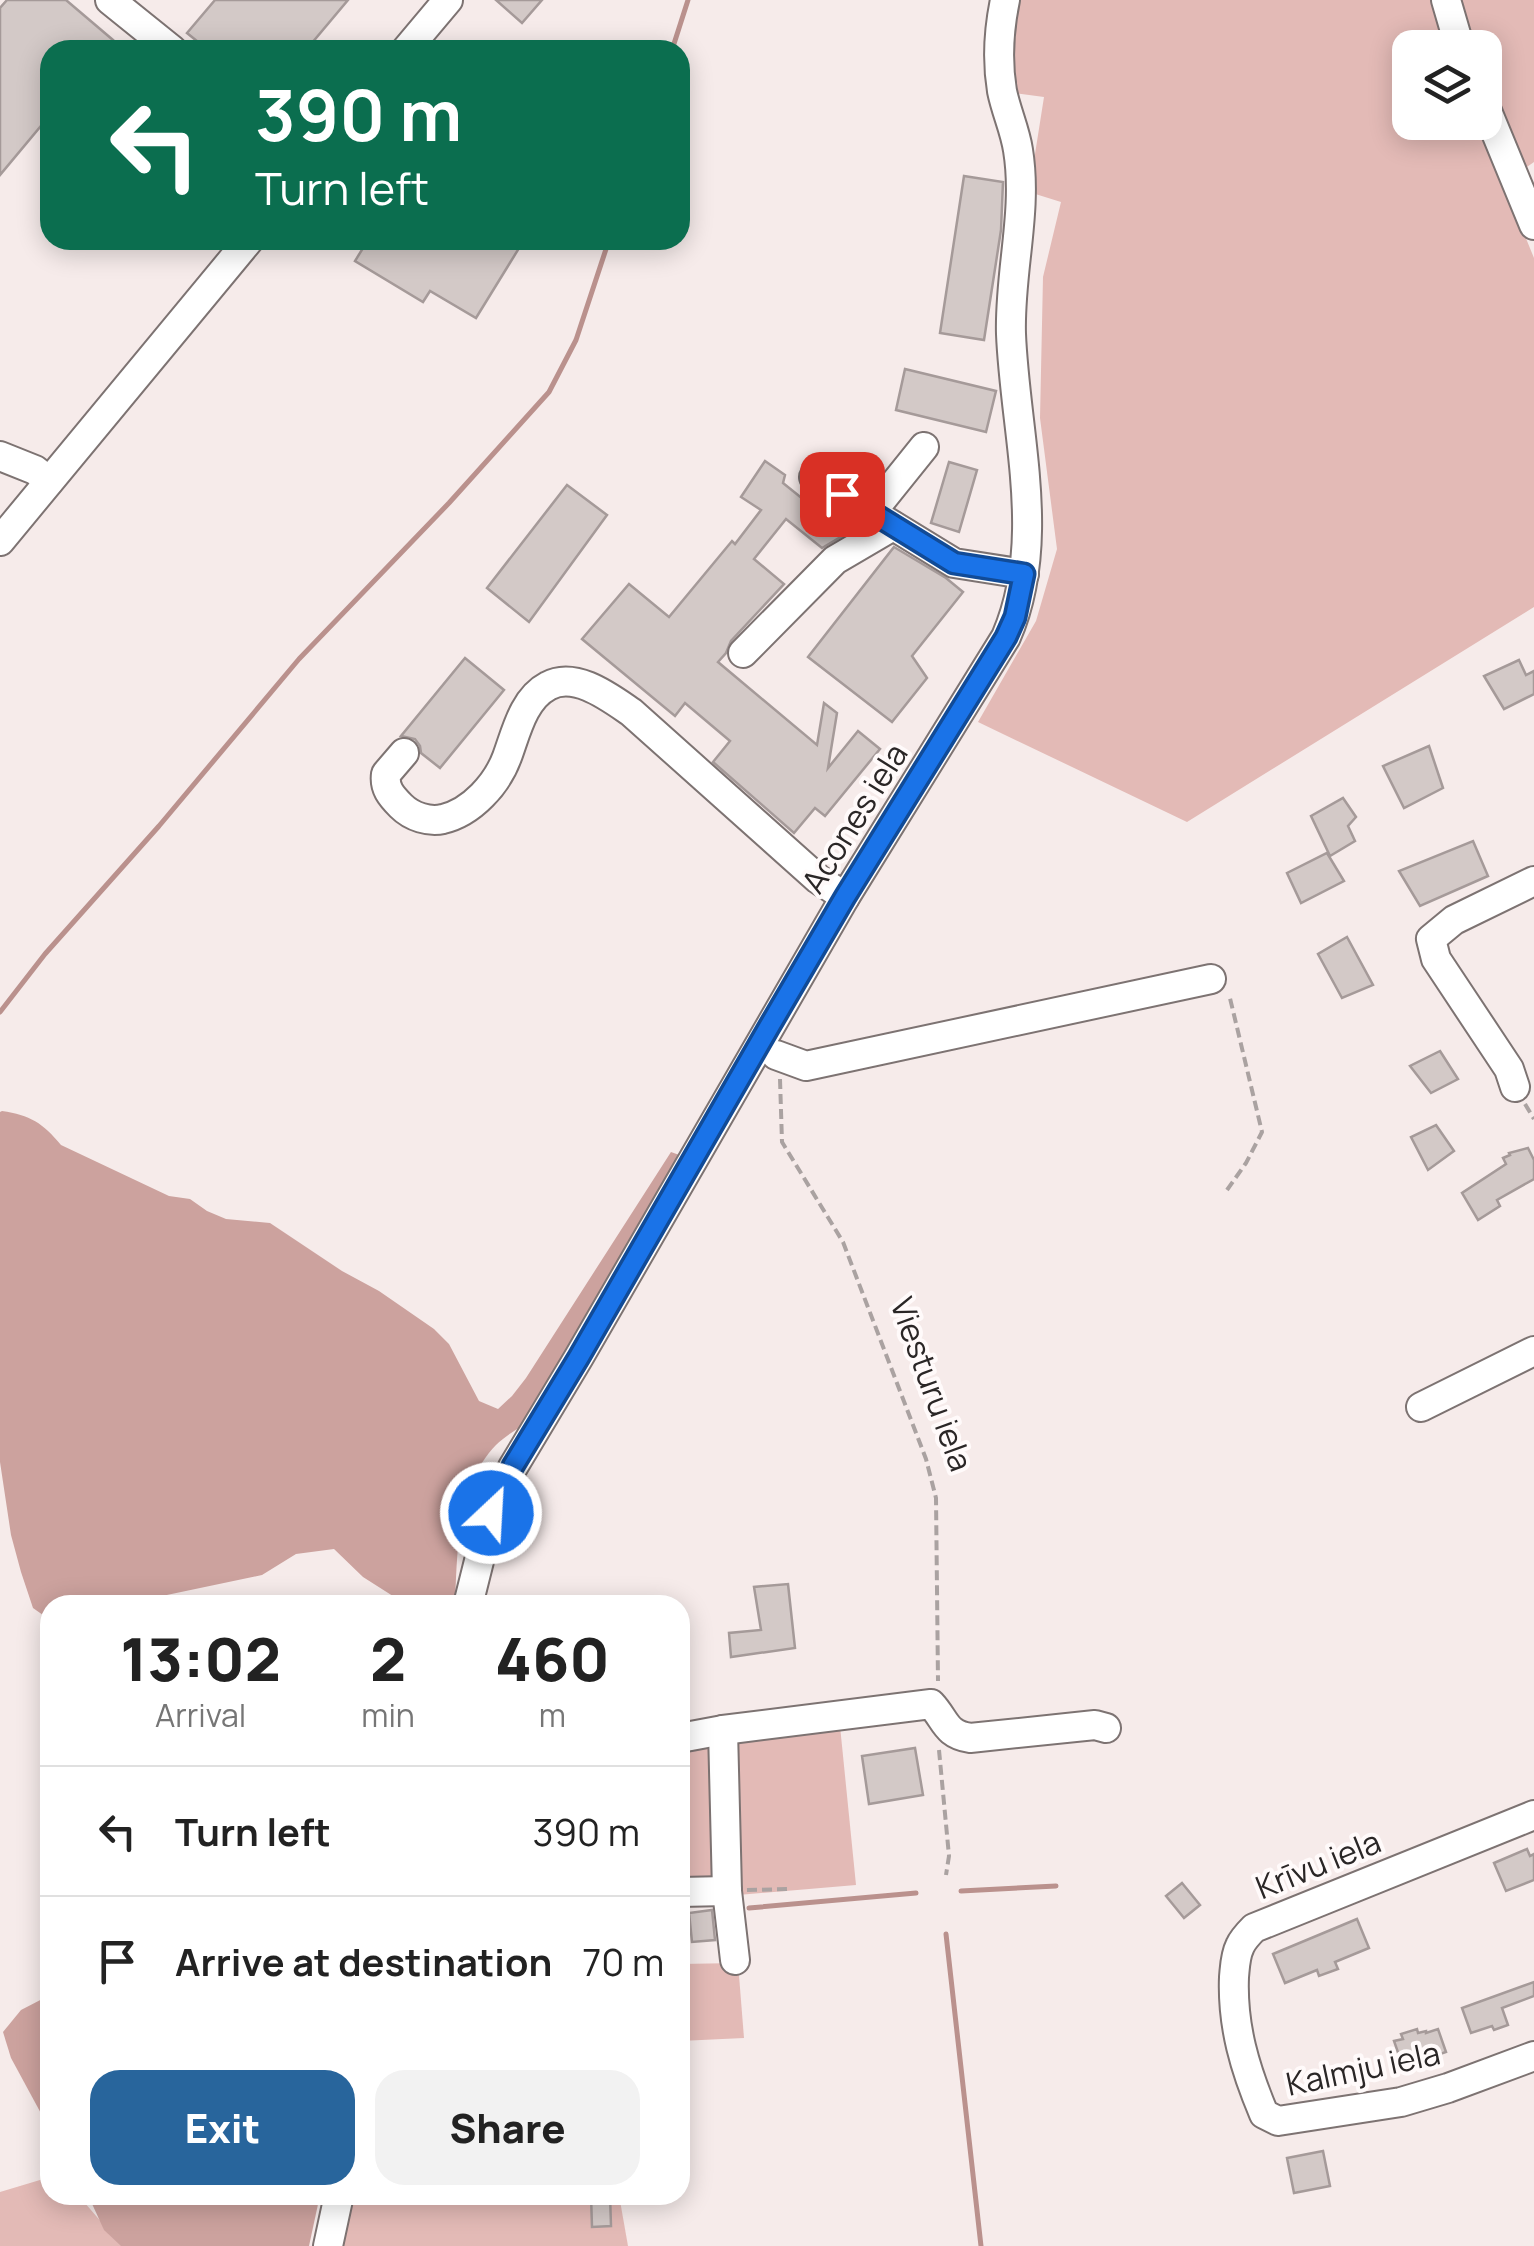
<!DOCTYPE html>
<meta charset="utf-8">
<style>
:root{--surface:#fff;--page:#f2f2f2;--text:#222;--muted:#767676;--line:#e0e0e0;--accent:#28659c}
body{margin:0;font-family:Manrope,sans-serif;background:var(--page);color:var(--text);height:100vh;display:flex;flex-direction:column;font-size:38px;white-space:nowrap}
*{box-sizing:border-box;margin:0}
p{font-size:32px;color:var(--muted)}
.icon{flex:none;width:55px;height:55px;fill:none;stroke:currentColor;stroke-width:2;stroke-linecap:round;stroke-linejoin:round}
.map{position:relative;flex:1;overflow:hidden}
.details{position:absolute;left:40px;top:1595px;width:650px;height:610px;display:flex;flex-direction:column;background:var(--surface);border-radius:30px;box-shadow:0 5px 25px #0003}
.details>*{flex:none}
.guide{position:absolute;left:40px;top:40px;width:650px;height:210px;border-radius:30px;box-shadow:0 5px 25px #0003;background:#0b6e4f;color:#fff;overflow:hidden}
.fabs{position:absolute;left:1392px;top:30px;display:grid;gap:20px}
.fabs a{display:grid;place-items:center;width:110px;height:110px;border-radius:20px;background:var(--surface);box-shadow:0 5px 25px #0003;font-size:50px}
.pin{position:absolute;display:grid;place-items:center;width:85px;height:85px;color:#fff;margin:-42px;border-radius:20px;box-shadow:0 5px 15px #0006}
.me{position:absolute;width:110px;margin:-55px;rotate:25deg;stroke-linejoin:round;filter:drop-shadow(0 0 8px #0008)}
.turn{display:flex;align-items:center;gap:35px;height:210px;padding:0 50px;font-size:45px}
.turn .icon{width:130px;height:130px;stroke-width:2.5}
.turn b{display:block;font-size:70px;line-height:85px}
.eta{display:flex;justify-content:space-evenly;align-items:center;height:170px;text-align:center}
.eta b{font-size:60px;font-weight:800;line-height:70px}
.cta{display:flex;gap:20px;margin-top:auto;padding:20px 50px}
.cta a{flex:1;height:115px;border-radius:30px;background:var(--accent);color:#fff;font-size:40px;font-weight:800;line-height:115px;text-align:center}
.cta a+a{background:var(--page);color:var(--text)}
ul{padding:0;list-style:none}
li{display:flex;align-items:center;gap:30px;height:130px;padding:0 50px;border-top:2px solid var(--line)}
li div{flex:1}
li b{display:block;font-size:38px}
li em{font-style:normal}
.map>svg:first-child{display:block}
.green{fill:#e3bab6}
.forest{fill:#cca29e}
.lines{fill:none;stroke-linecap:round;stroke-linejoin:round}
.stream{stroke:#ba918d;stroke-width:5}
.building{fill:#d3c9c7;stroke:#a59a99;stroke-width:2.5}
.minor-casing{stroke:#7d7372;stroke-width:32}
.path{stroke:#aaa2a1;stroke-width:4;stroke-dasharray:10 5;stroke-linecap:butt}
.minor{stroke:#fff;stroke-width:28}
.route-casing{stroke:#114b97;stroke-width:25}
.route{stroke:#1a73e8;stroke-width:18}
.labels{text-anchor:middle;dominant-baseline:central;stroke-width:8;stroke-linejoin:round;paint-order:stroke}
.street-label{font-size:32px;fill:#2a2626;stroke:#fffafa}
</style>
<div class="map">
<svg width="1534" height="2246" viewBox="0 0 1534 2246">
<rect width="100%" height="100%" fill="#f6ebea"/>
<!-- green -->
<g class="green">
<polygon points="1019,0 1432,0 1449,47 1410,48 1410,122 1479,123 1534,258 1534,607 1187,822 978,722 1036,621 1057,549 1040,418 1043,277 1061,202 1029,192 1044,97 1015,93 1009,80 1014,8"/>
<polygon points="1457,0 1534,0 1534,162 1524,169 1485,76 1485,48 1473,47"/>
<polygon points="839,1716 856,1885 680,1900 680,1738"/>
<polygon points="738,1963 744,2038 680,2041 680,1964"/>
<polygon points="50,2177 50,2195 78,2195 116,2239 140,2246 0,2246 0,2192"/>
<polygon points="338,2195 619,2195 628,2246 327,2246"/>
</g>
<!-- forest -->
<g class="forest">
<path d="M2,1111c28,4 41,12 59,34l108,51 21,3 17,12 19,8 44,4 72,48 37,20 55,38 15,15 30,57 19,8 14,-13 14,-18 145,-226 22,8 -158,257c-12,9 -28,17 -39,28 -39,40 -39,108 -41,160h-48l-44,-28 -29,-28 -38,5 -34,21 -119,25 -9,5h-84v15l-17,-12 -12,-36 -10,-37 -11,-73v-350z"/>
<polygon points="50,1995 50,2130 11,2058 3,2032 21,2010"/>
<polygon points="88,2195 320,2195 309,2246 121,2246 104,2230"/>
</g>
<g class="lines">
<!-- stream -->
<g class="stream">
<polyline points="672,50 688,0"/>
<polyline points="0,1012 45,954 159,826 299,659 449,503 549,392 576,340 609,240"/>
<polyline points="961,1891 1056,1886"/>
<polyline points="749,1908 916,1893"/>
<polyline points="946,1934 981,2246"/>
</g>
</g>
<!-- building -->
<g class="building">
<polygon points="7,0 66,0 113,40 105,50 50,50 50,115 0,175 0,8"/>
<polygon points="215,0 348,0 306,50 208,50 187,33"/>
<polygon points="496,0 542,0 522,23"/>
<polygon points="964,176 1003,182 1001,230 984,340 940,333"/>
<polygon points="368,240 524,240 476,318 430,291 423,302 355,261"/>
<polygon points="905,369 996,391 986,432 896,410"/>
<polygon points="765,461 785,475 783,483 819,512 825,504 855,524 849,532 822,548 786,519 754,559 784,584 731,641 726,653 718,662 817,745 824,703 837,713 828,768 858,731 880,749 825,816 815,808 794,833 713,762 730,741 685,703 675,716 582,639 629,584 669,617 732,541 735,544 761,510 741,497"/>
<polygon points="949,462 977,470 959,532 931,523"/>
<polygon points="567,485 607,515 529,622 487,588"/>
<polygon points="894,547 946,578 963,592 912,656 927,678 892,722 808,657"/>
<polygon points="465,658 504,690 440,768 421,753 420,746 415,739 401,736"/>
<polygon points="1519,660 1526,675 1534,671 1534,694 1504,709 1484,676"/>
<polygon points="1429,746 1443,788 1404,808 1383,766"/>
<polygon points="1343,798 1356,817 1348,826 1355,841 1330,856 1311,816"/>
<polygon points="1473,841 1488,876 1420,906 1399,871"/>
<polygon points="1327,853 1344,881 1301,903 1287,873"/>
<polygon points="1347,937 1373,985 1342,998 1318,954"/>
<polygon points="1440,1051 1458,1079 1431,1093 1410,1066"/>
<polygon points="1436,1125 1454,1151 1428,1170 1411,1137"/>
<polygon points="1528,1148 1534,1160 1534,1179 1497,1200 1500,1206 1478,1220 1462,1193 1506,1164 1503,1158 1510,1155 1509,1153"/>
<polygon points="788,1584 795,1648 731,1657 729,1633 761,1630 754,1587"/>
<polygon points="915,1748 923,1795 869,1804 862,1756"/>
<polygon points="1527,1849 1530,1856 1534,1854 1534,1880 1506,1891 1494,1863"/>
<polygon points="1182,1883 1200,1905 1184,1918 1166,1896"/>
<polygon points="712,1910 715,1940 692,1942 689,1913"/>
<polygon points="1357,1919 1369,1948 1335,1962 1338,1969 1319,1976 1317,1970 1285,1983 1273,1954"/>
<polygon points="1534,1982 1534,1996 1502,2008 1508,2025 1494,2030 1492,2026 1471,2033 1462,2008"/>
<polygon points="1417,2029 1418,2033 1426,2031 1426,2033 1438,2029 1446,2052 1403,2067 1394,2041 1403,2039 1401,2034"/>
<polygon points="1323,2151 1330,2186 1294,2193 1287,2158"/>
<polygon points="591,2195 610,2195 611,2226 592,2227"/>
</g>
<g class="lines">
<defs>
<g id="minor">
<polyline points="110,0 172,50"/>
<polyline points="1446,0 1460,48"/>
<polyline points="406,50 448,0"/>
<polyline points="1485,106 1534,225"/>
<polyline points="0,456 35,470 49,481"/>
<polyline points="814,477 954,563 1024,574"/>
<polyline points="869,511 879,503 924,447"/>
<polyline points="0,541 249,240"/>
<polyline points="743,653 835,560 893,526"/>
<path d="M404,753l-18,21c-2,14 5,22 15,32 11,11 28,16 42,13 29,-7 54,-35 64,-62 9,-24 16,-58 41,-71 27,-15 61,11 83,26l187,167 27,18"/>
<polyline points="776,1055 806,1066 1211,979"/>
<polyline points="1515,1087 1509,1069 1436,959 1431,939 1454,920 1534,881"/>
<polyline points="1421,1407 1534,1351"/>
<path d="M468,1605l23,-92 22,-46 66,-110 266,-460 161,-260c42,-97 9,-203 5,-303 -2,-61 17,-123 7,-184 -3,-20 -12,-39 -16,-59 -5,-30 -3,-62 3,-91"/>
<polyline points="723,1730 727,1891 735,1960"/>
<path d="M680,1738l43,-8 208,-26c15,16 14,30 39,34l125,-13 11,3"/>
<path d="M1534,1815l-280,113c-5,5 -11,11 -14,18 -5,10 -5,21 -6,31 -2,49 11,92 30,137l14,7 123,-19 47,-14 86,-32"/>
<polyline points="680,1892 727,1891"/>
<polyline points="328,2246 339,2195"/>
</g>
</defs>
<!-- minor casing -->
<use href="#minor" class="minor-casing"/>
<!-- path -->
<g class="path">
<polyline points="780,1079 782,1142 843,1242 926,1459 936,1498 938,1681"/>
<polyline points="1525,1104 1534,1119"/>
<polyline points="1227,1190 1246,1163 1262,1132 1229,994"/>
<polyline points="939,1750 949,1856 946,1875"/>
<polyline points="747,1890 789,1889"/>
</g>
<!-- minor -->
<use href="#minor" class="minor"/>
</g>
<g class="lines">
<defs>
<polyline id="route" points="491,1513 513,1466 579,1357 769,1027 845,897 1006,637 1015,617 1024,574 954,563 842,494"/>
</defs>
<!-- route casing -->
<use href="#route" class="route-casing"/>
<!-- route -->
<use href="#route" class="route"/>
</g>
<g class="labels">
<!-- street labels -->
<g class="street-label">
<text transform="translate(854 818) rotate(-58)">Acones iela</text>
<text transform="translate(932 1384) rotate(70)">Viesturu iela</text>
<text transform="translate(1318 1864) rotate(-22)">Krīvu iela</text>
<text transform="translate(1363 2068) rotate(-12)">Kalmju iela</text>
</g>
</g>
</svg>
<div class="fabs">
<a><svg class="icon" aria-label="layers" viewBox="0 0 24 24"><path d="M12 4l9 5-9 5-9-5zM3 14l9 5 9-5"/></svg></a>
</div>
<div class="pin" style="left:842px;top:494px;background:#d93025"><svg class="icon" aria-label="arrive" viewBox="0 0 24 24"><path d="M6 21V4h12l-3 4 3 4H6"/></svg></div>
<svg class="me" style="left:491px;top:1513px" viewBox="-20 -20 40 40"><circle r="17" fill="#1a73e8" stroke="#fff" stroke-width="3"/><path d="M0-11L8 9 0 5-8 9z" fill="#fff"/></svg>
<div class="guide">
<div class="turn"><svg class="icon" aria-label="left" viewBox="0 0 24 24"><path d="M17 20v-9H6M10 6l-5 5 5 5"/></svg><div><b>390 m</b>Turn left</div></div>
</div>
<section class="details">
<div class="eta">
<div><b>13:02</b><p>Arrival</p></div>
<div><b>2</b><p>min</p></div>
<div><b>460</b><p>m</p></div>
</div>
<ul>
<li><svg class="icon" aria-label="left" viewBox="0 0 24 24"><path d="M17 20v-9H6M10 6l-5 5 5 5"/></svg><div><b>Turn left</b></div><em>390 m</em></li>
<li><svg class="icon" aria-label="arrive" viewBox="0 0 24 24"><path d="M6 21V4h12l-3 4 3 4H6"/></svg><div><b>Arrive at destination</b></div><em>70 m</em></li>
</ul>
<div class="cta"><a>Exit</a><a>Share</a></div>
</section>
</div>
